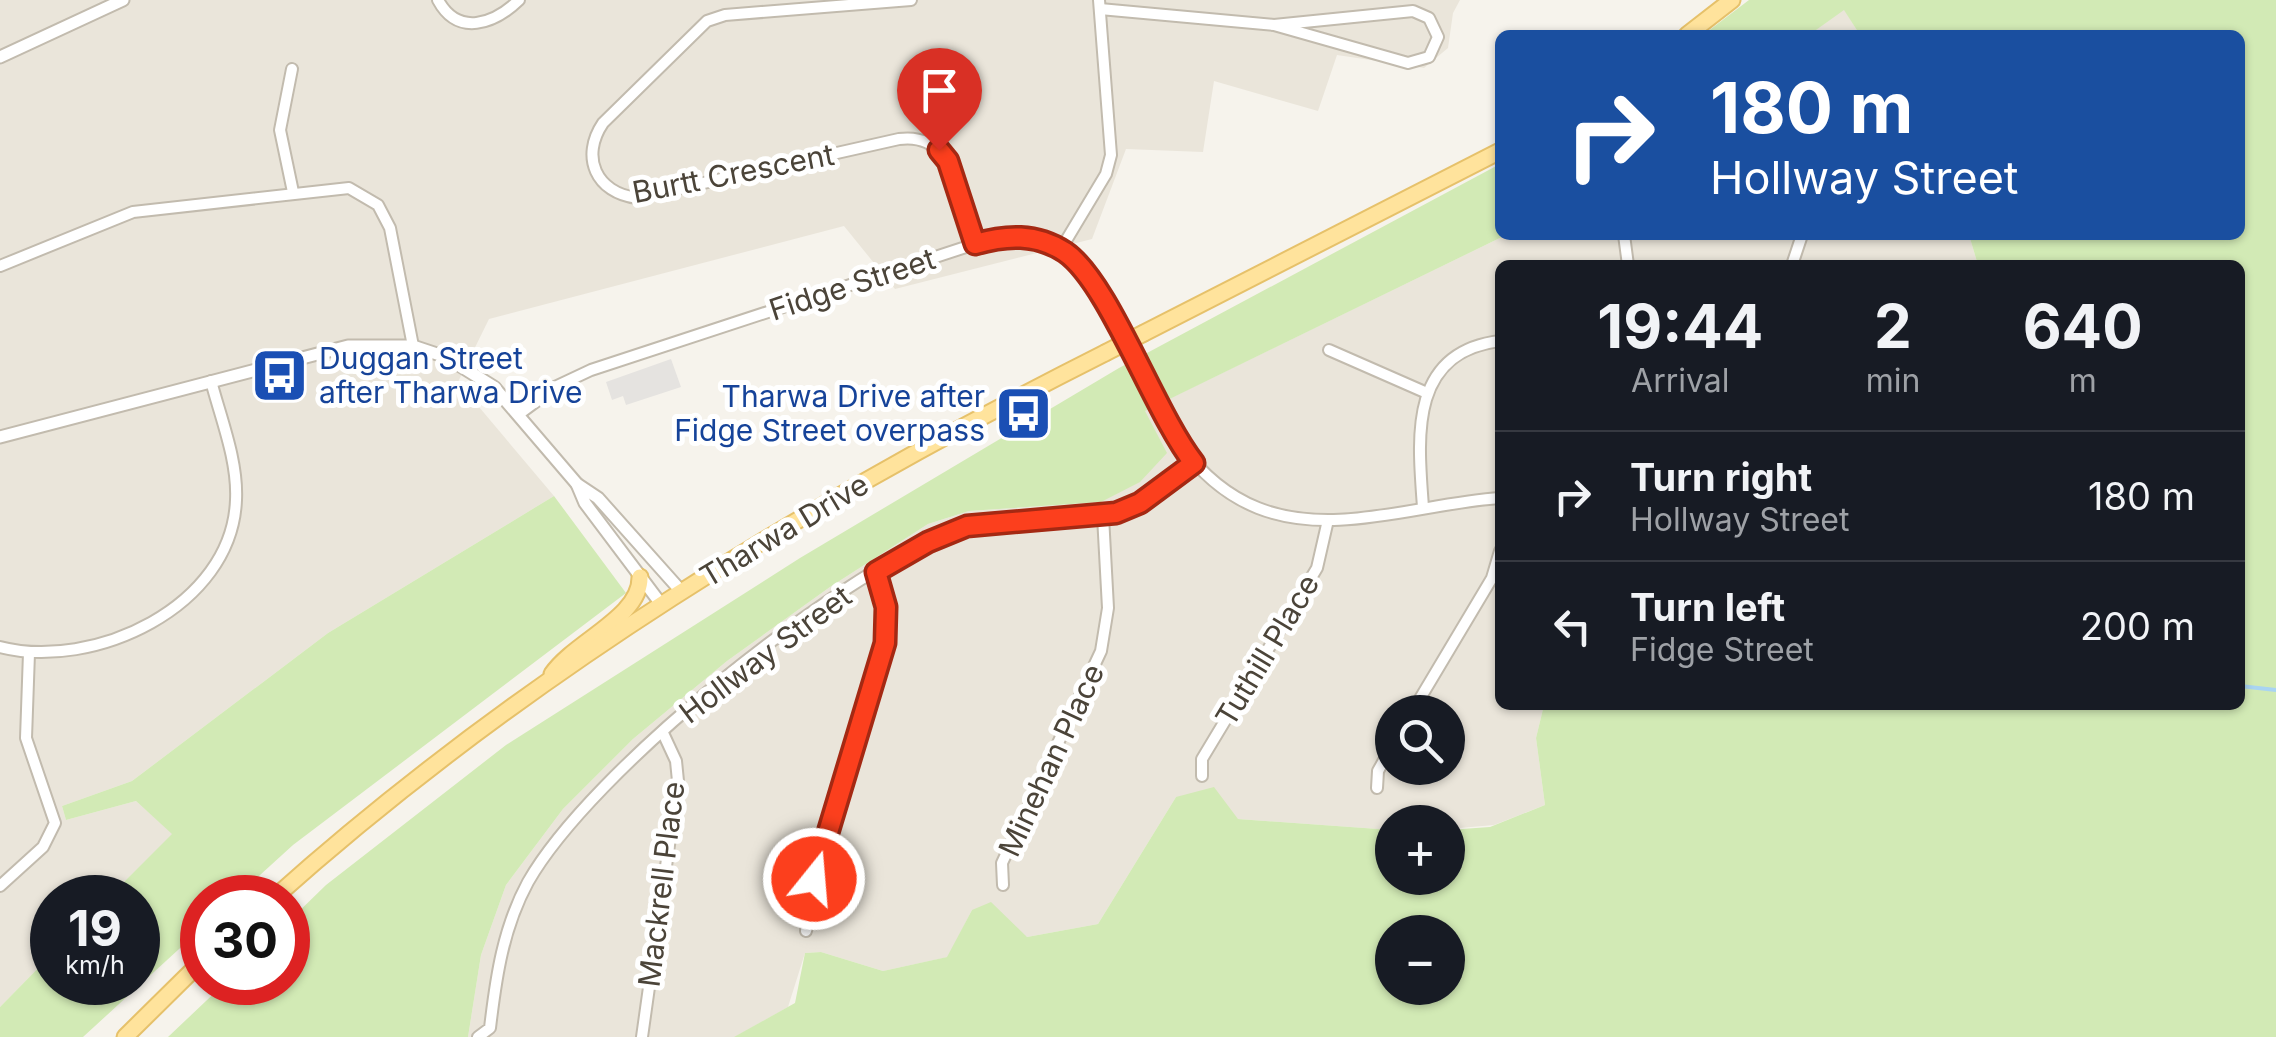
<!DOCTYPE html>
<meta charset="utf-8">
<style>
:root{--surface:#171b24;--page:#20242c;--text:#f1f3f6;--muted:#9ea1a6;--line:#363941}
body{margin:0;font-family:Inter,sans-serif;background:var(--page);color:var(--text);height:100vh;display:flex;flex-direction:column;font-size:38px;white-space:nowrap}
*{box-sizing:border-box;margin:0}
p{font-size:32px;color:var(--muted)}
.icon{flex:none;width:55px;height:55px;fill:none;stroke:currentColor;stroke-width:2;stroke-linecap:round;stroke-linejoin:round}
.map{position:relative;flex:1;overflow:hidden}
.sheet{position:absolute;left:1495px;top:260px;width:750px;height:450px;display:flex;flex-direction:column;background:var(--surface);border-radius:15px;box-shadow:0 2px 8px #0004}
.sheet>*{flex:none}
.hud{position:absolute;left:1495px;top:30px;width:750px;height:210px;border-radius:15px;box-shadow:0 2px 8px #0004;background:#1a4fa0;color:#fff;overflow:hidden}
.controls{position:absolute;left:1375px;top:695px;display:grid;gap:20px}
.controls a{display:grid;place-items:center;width:90px;height:90px;border-radius:50%;background:var(--surface);box-shadow:0 2px 8px #0004;font-size:50px}
.speed{position:absolute;left:30px;top:875px;display:flex;gap:20px;font-size:50px;font-weight:700;text-align:center}
.speed>*{display:grid;place-content:center;width:130px;height:130px;border-radius:50%;background:var(--surface);box-shadow:0 2px 8px #0004;line-height:1}
.speed small{font-size:25px;font-weight:400}
.speed .limit{border:15px solid #d22;background:#fff;color:#111}
.pin{position:absolute;display:grid;place-items:center;width:85px;height:85px;color:#fff;margin:-102px -42px;border-radius:50% 50% 50% 0;rotate:-45deg;box-shadow:0 0 10px #0007}
.pin .icon{rotate:45deg}
.me{position:absolute;width:110px;margin:-55px;rotate:17deg;stroke-linejoin:round;filter:drop-shadow(0 0 8px #0008)}
.turn{display:flex;align-items:center;gap:35px;height:210px;padding:0 50px;font-size:45px}
.turn .icon{width:130px;height:130px;stroke-width:2.5}
.turn b{display:block;font-size:70px;line-height:85px}
.eta{display:flex;justify-content:space-evenly;align-items:center;height:170px;text-align:center}
.eta b{font-size:60px;font-weight:700;line-height:70px}
ul{padding:0;list-style:none}
li{display:flex;align-items:center;gap:30px;height:130px;padding:0 50px;border-top:2px solid var(--line)}
li div{flex:1}
li b{display:block;font-size:38px}
li em{font-style:normal}
.map>svg:first-child{display:block}
.residential{fill:#eae5da;fill-rule:evenodd}
.green{fill:#d2eab5;fill-rule:evenodd}
.parking{fill:#e5e3e0}
.lines{fill:none;stroke-linecap:round;stroke-linejoin:round}
.stream{stroke:#a9d4f2;stroke-width:4}
.minor-casing{stroke:#c2bbae;stroke-width:14}
.tertiary-casing{stroke:#c2bbae;stroke-width:15}
.primary-casing{stroke:#e6c16a;stroke-width:19}
.minor{stroke:#fff;stroke-width:10}
.tertiary{stroke:#fff;stroke-width:11}
.primary{stroke:#ffe39c;stroke-width:15}
.primary-bridge-casing{stroke:#e6c16a;stroke-width:19;stroke-linecap:butt}
.primary-bridge{stroke:#ffe39c;stroke-width:15}
.route-casing{stroke:#a42913;stroke-width:25}
.route{stroke:#fc3f1d;stroke-width:18}
.labels{text-anchor:middle;dominant-baseline:central;stroke-width:10;stroke-linejoin:round;paint-order:stroke}
.street-label{font-size:30px;fill:#4b4439;stroke:#fff}
.transit-label{font-size:30px;fill:#164399;stroke:#fff;text-anchor:start}
</style>
<div class="map">
<svg width="2276" height="1037" viewBox="0 0 2276 1037">
<rect width="100%" height="100%" fill="#f6f3ec"/>
<!-- residential -->
<g class="residential">
<polygon points="0,0 1460,0 1453,13 1448,48 1424,68 1337,55 1318,111 1214,81 1203,152 1126,149 1092,239 895,289 844,226 489,319 458,382 554,496 328,633 132,781 62,806 66,820 136,801 173,834 109,897 52,898 52,954 0,1007"/>
<polygon points="1844,9 1860,35 1809,35"/>
<path d="M1506,235h463l9,30h-478v440h44l-8,33 9,67 -51,20 -46,4v-7h-56v8l-154,-11 -62,-22 -78,127 -71,13 -55,-27 -24,47 -65,14 -62,-19 -16,1 -17,54 -53,30h-267l13,-82 25,-70 57,-76 70,-70 94,-78 103,-74 98,-63 41,-13 133,-9 42,-91zM1392,712h56v56h-56z"/>
</g>
<!-- green -->
<g class="green">
<path d="M1749,0h527v1037h-1542l61,-34 10,-50 16,-1 62,19 64,-14 25,-47 19,-8 36,35 71,-13 78,-127 38,-10 24,32 154,11v48h56v-48l42,-3 55,-22 -9,-67 8,-33h696v-440h-262l-9,-30h271v-200h-380l-16,-25 -35,25h-106zM1448,932v56h-56v-56z"/>
<polygon points="1500,164 1500,235 1506,235 1145,411 1167,453 1140,482 1101,502 969,511 928,524 830,587 727,661 633,739 563,809 506,885 481,955 468,1037 168,1037 225,983 288,982 288,922 326,885 506,745 800,558 1119,368"/>
<polygon points="554,496 626,593 293,845 236,897 202,898 202,928 83,1037 0,1037 0,1007 52,954 52,982 138,982 138,898 109,897 172,834 136,801 66,820 62,806 132,781 328,633"/>
</g>
<!-- parking -->
<polygon class="parking" points="671,359 681,387 626,405 623,396 612,400 606,382"/>
<g class="lines">
<!-- stream -->
<polyline class="stream" points="2240,686 2276,690"/>
<defs>
<g id="minor">
<path d="M438,0c20,37 56,24 81,0"/>
<path d="M911,0l-186,15 -18,6 -104,102c-23,34 -7,70 34,75l262,-59c22,-3 36,5 49,22l27,83"/>
<polyline points="1100,9 1274,25 1408,63 1429,57 1438,37 1429,18 1413,11 1274,25"/>
<polyline points="292,69 280,130 293,192"/>
<polyline points="1624,235 1628,265"/>
<polyline points="1061,249 1106,174 1111,155 1099,0"/>
<polyline points="1792,265 1802,235"/>
<polyline points="0,266 133,212 349,188 378,205 390,228 413,346"/>
<polyline points="1329,350 1427,393"/>
<path d="M519,414l38,-28 34,-16 384,-126c35,-10 72,-11 100,16 15,15 23,34 33,52 39,71 67,163 150,196 76,30 163,-5 242,-10"/>
<path d="M1423,507c-5,-68 -15,-155 77,-166"/>
<path d="M0,647c93,24 232,-40 236,-147 2,-39 -15,-81 -25,-119"/>
<polyline points="1412,712 1492,578 1500,551"/>
<polyline points="1202,776 1202,759 1317,568 1328,520"/>
<polyline points="1377,788 1378,771 1392,746"/>
<polyline points="1003,885 1002,863 1101,651 1108,608 1103,516"/>
<polyline points="0,886 43,847 55,823 26,738 29,653"/>
<polyline points="806,931 814,879 885,643 886,607 876,572"/>
<path d="M478,1037l12,-9c6,-51 13,-100 38,-146 63,-111 305,-304 424,-351 48,-19 101,-6 151,-15 35,-6 63,-31 91,-53"/>
<polyline points="642,1037 678,781 676,761 663,733"/>
</g>
<g id="tertiary">
<polyline points="0,57 123,0"/>
<polyline points="0,437 348,346 413,346 446,357 494,387 577,484 598,498 681,591"/>
<polyline points="577,484 585,503 661,604"/>
</g>
<g id="primary">
<polyline points="1687,35 1732,0"/>
<polyline points="1144,333 1500,151"/>
<path d="M552,674c23,-33 89,-57 88,-97"/>
<path d="M274,898c248,-222 535,-396 831,-545"/>
<polyline points="125,1037 202,961"/>
</g>
</defs>
<!-- minor casing -->
<use href="#minor" class="minor-casing"/>
<!-- tertiary casing -->
<use href="#tertiary" class="tertiary-casing"/>
<!-- primary casing -->
<use href="#primary" class="primary-casing"/>
<!-- minor -->
<use href="#minor" class="minor"/>
<!-- tertiary -->
<use href="#tertiary" class="tertiary"/>
<!-- primary -->
<use href="#primary" class="primary"/>
<defs>
<polyline id="primary-bridge" points="1105,353 1144,333"/>
</defs>
<!-- primary-bridge casing -->
<use href="#primary-bridge" class="primary-bridge-casing"/>
<!-- primary-bridge -->
<use href="#primary-bridge" class="primary-bridge"/>
</g>
<g class="lines">
<defs>
<path id="route" d="M814,879l71,-236 1,-36 -10,-35 52,-30 39,-16 149,-13 24,-10 54,-40c-40,-51 -85,-181 -129,-211 -29,-19 -59,-17 -90,-8l-27,-83 -9,-11"/>
</defs>
<!-- route casing -->
<use href="#route" class="route-casing"/>
<!-- route -->
<use href="#route" class="route"/>
</g>
<!-- icons -->
<defs>
<symbol id="bus-square" viewBox="-11 -11 22 22"><rect x="-9" y="-9" width="18" height="18" rx="4" fill="#1a4fb4" stroke="#fff"/><path d="M-5-6H5V4H4V6H2V4H-2V6H-4V4H-5ZM-3.5-4V0h7V-4ZM-3.5 1.2v1.5H-2V1.2ZM2 1.2v1.5H3.5V1.2Z" fill="#fff"/></symbol>
</defs>
<g fill-rule="evenodd">
<use href="#bus-square" x="248" y="344" width="63" height="63"/>
<use href="#bus-square" x="992" y="382" width="63" height="63"/>
</g>
<g class="labels">
<!-- street labels -->
<g class="street-label">
<text transform="translate(733 173) rotate(-11)">Burtt Crescent</text>
<text transform="translate(852 284) rotate(-18)">Fidge Street</text>
<text transform="translate(784 530) rotate(-31)">Tharwa Drive</text>
<text transform="translate(1267 650) rotate(-59)">Tuthill Place</text>
<text transform="translate(765 654) rotate(-37)">Hollway Street</text>
<text transform="translate(1051 760) rotate(-65)">Minehan Place</text>
<text transform="translate(661 884) rotate(-83)">Mackrell Place</text>
</g>
<!-- transit labels -->
<g class="transit-label">
<text x="319" y="358">Duggan Street<tspan x="319" dy="34">after Tharwa Drive</tspan></text>
<text x="985" y="396" text-anchor="end">Tharwa Drive after<tspan x="985" dy="34">Fidge Street overpass</tspan></text>
</g>
</g>
</svg>
<div class="controls">
<a><svg class="icon" aria-label="search" viewBox="0 0 24 24"><circle cx="10" cy="10" r="6"/><path d="M15 15l6 6"/></svg></a>
<a>+</a>
<a>−</a>
</div>
<div class="speed"><div>19<small>km/h</small></div><div class="limit">30</div></div>
<div class="pin" style="left:939px;top:150px;background:#d93025"><svg class="icon" aria-label="arrive" viewBox="0 0 24 24"><path d="M6 21V4h12l-3 4 3 4H6"/></svg></div>
<svg class="me" style="left:814px;top:879px" viewBox="-20 -20 40 40"><circle r="17" fill="#fc3f1d" stroke="#fff" stroke-width="3"/><path d="M0-11L8 9 0 5-8 9z" fill="#fff"/></svg>
<div class="hud">
<div class="turn"><svg class="icon" aria-label="right" viewBox="0 0 24 24"><path d="M7 20v-9h11M14 6l5 5-5 5"/></svg><div><b>180 m</b>Hollway Street</div></div>
</div>
<section class="sheet">
<div class="eta">
<div><b>19:44</b><p>Arrival</p></div>
<div><b>2</b><p>min</p></div>
<div><b>640</b><p>m</p></div>
</div>
<ul>
<li><svg class="icon" aria-label="right" viewBox="0 0 24 24"><path d="M7 20v-9h11M14 6l5 5-5 5"/></svg><div><b>Turn right</b><p>Hollway Street</p></div><em>180 m</em></li>
<li><svg class="icon" aria-label="left" viewBox="0 0 24 24"><path d="M17 20v-9H6M10 6l-5 5 5 5"/></svg><div><b>Turn left</b><p>Fidge Street</p></div><em>200 m</em></li>
</ul>
</section>
</div>
